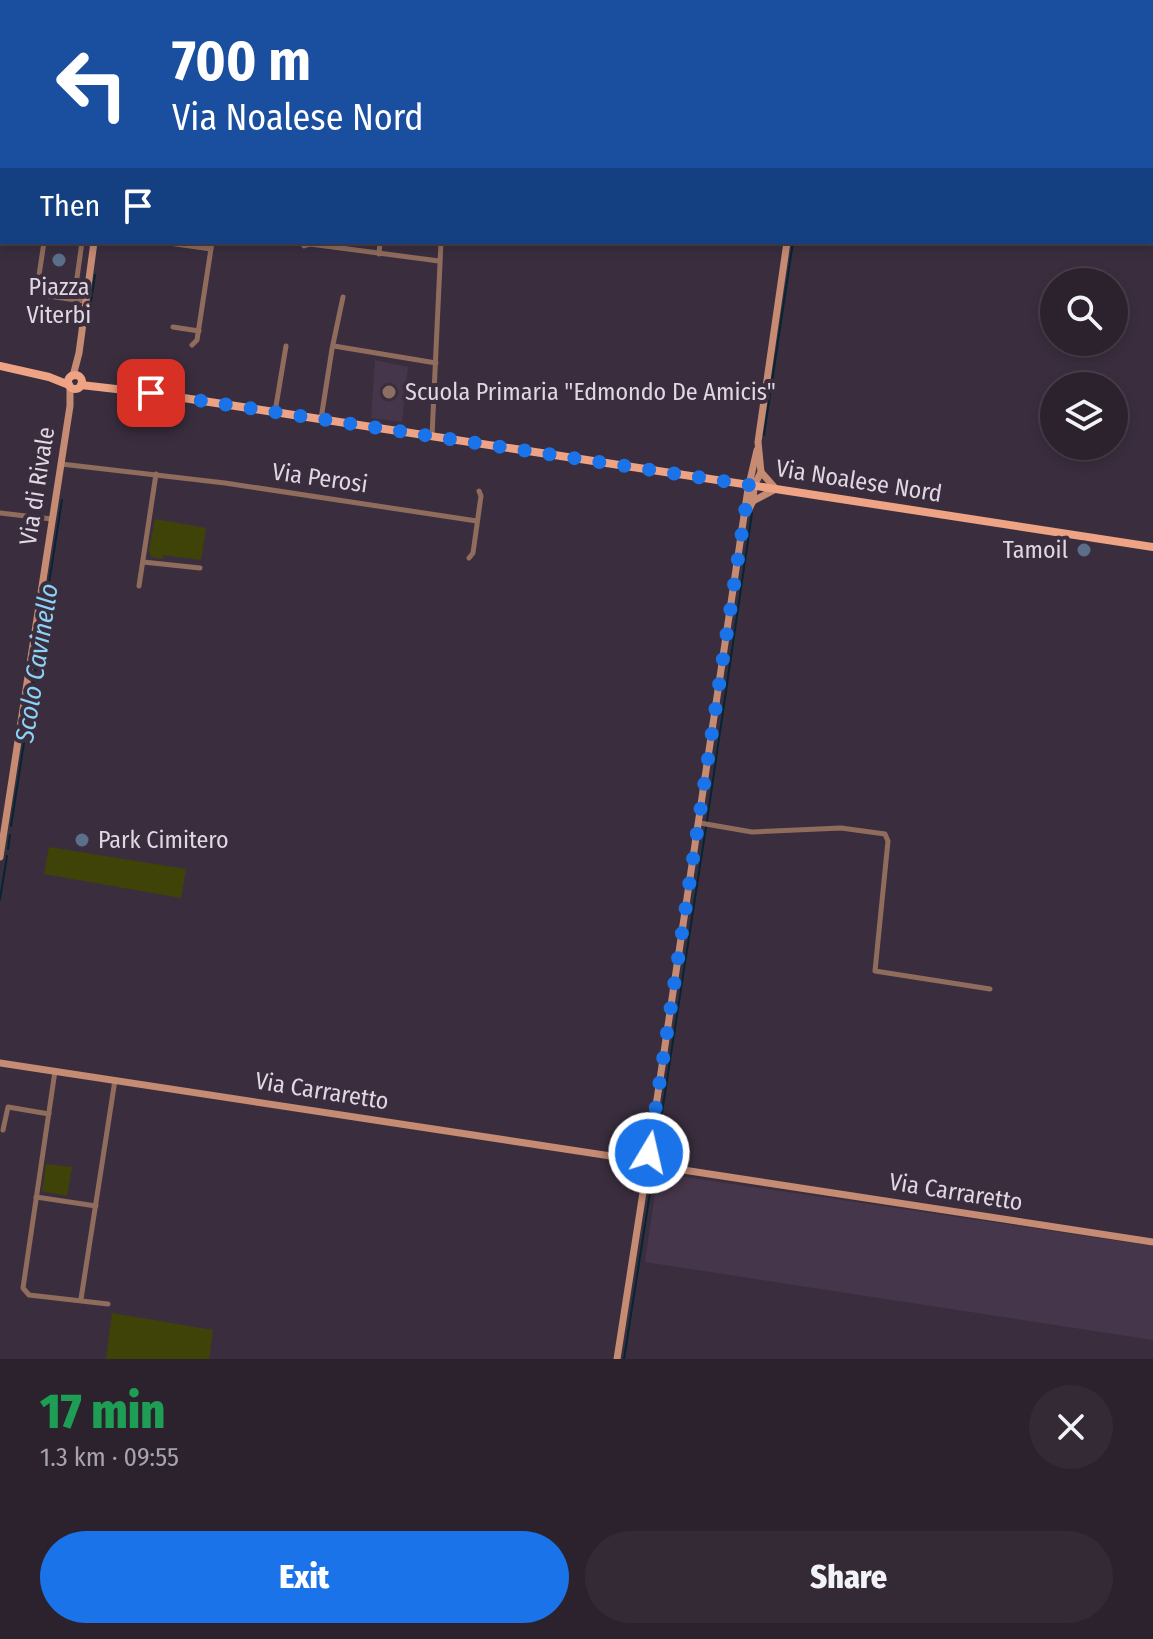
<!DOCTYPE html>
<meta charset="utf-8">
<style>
:root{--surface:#2c222e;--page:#342a36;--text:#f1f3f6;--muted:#a6a4aa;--line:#483f4a;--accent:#1a73e8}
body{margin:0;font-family:"Fira Sans Condensed",sans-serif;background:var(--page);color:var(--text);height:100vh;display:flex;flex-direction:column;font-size:30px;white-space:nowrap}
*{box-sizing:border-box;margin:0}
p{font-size:26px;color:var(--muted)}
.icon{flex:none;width:44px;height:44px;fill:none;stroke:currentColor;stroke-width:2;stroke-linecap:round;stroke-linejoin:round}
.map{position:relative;height:1359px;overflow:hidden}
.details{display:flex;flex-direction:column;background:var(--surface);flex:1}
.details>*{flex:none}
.hud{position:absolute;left:0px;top:0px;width:1154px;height:244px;box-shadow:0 4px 12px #0003,0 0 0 2px var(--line);background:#1a4fa0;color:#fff;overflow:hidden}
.buttons{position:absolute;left:1040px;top:268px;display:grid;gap:16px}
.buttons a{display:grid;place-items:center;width:88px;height:88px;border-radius:50%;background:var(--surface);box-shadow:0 4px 12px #0003,0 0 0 2px var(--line);font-size:40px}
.pin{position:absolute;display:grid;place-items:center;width:68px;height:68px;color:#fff;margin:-34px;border-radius:16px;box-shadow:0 4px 12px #0006}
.me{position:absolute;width:88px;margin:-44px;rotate:9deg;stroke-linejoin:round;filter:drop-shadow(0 0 6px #0008)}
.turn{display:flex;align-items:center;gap:28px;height:168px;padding:0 40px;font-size:36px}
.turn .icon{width:104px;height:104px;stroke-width:2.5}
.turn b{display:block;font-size:56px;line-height:68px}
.then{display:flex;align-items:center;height:76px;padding:0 40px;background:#0003;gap:16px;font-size:30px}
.round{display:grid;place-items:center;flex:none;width:84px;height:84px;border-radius:42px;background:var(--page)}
.head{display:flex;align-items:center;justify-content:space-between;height:136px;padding:0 40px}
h1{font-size:48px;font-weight:800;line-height:60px;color:#1e9e55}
.action{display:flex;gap:16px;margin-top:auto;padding:16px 40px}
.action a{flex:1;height:92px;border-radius:48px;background:var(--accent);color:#fff;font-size:32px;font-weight:800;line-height:92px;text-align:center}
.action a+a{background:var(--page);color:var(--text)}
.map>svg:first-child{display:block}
.built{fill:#46364b}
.green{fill:#3f4307}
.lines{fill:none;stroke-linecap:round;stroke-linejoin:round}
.stream{stroke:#052534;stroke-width:2}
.street{stroke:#906c5d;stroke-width:5}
.secondary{stroke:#c58b73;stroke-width:7}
.primary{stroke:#eda384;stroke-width:8}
.route{stroke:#1a73e8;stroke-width:14;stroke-dasharray:0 25.2}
.service-dot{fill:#5c6f8a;stroke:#3a2e3e;stroke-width:3}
.education-dot{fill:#8d6e63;stroke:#3a2e3e;stroke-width:3}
.labels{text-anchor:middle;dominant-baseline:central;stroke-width:8;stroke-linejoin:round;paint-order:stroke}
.poi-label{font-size:24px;fill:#dfd7e1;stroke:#3a2e3e;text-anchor:start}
.street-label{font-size:24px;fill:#dfd7e1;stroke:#3a2e3e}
.water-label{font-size:26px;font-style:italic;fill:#8cd2f7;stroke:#3a2e3e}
</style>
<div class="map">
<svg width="1153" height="1359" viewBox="0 0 1153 1359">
<rect width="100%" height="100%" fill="#3a2e3e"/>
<!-- built -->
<g class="built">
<polygon points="375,360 408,367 402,422 371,418"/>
<polygon points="658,1173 1153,1246 1153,1340 645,1262"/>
</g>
<!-- green -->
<g class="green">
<polygon points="155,519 206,528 201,560 163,555 162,559 151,557 149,550"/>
<polygon points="49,847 186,869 181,898 44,874"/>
<polygon points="46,1164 72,1167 67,1196 42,1191"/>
<polygon points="112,1313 213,1330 209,1359 106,1359"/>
</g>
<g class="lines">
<!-- stream -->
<g class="stream">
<polyline points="137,2 137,0"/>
<polyline points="828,2 829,0"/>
<polyline points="88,321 95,275"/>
<polyline points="764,435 793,242"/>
<polyline points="707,821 752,513"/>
<polyline points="11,826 62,500"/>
<polyline points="8,849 10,835"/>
<polyline points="0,899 7,856"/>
<polyline points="657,1145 706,827"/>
<polyline points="624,1359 652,1180"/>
</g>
<!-- street -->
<g class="street">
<polyline points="475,2 475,0"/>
<polyline points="0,168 2,156"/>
<polyline points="0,216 2,217"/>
<polyline points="44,242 38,282 40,290 48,296 84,301"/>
<polyline points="162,242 211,249"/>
<polyline points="304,246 310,244 439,261"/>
<polyline points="379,254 380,242"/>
<polyline points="74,299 82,242"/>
<polyline points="173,327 199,331"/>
<polyline points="192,345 197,340 212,242"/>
<polyline points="334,346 436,363"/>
<polyline points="275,412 286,346"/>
<polyline points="321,419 332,349 343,297"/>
<polyline points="432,436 441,242"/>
<polyline points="61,464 225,483 477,521"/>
<polyline points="0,513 52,519"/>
<polyline points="469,558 473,553 481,496 479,491"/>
<polyline points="143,562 200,568"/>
<polyline points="139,586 156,474"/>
<polyline points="700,823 752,832 841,828 885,834 888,841 875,971 990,989"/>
<polyline points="55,1071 23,1288 29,1295 108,1304"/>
<polyline points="3,1130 8,1107 49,1114"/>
<polyline points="36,1197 96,1206"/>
<polyline points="81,1299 115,1080"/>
</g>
<!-- secondary -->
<g class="secondary">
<polyline points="130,2 130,0"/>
<polyline points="822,2 823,0"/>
<polyline points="73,376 79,353 94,242"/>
<polyline points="753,501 754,486 761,472"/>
<polyline points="747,513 753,501 776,489 761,472 758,442 787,242"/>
<polyline points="0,857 70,406 70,387"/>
<polyline points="0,1063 637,1160"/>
<circle cx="647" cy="1163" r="10"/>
<polyline points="649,1153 748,489 757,450"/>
<polyline points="657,1166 1153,1242"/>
<polyline points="617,1359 646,1173"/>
</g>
<!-- primary -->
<g class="primary">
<polyline points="0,366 49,377 69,385"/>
<circle cx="75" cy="382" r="7"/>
<polyline points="81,385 151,393 1153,547"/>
</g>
</g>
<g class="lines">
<!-- route -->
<polyline class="route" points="151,393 749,485 649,1153"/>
</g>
<!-- markers -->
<g class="service-dot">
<circle cx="59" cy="260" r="8"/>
<circle cx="1084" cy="550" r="8"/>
<circle cx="82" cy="840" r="8"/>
</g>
<circle class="education-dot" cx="389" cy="392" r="8"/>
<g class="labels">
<!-- poi labels -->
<g class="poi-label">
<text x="59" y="287" text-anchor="middle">Piazza<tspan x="59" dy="28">Viterbi</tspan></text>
<text x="405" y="392">Scuola Primaria "Edmondo De Amicis"</text>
<text x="1068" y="550" text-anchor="end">Tamoil</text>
<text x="98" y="840">Park Cimitero</text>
</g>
<!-- street labels -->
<g class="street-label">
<text transform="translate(320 478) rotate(8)">Via Perosi</text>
<text transform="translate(859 481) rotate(9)">Via Noalese Nord</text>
<text transform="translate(37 486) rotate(-81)">Via di Rivale</text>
<text transform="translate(322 1091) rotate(9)">Via Carraretto</text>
<text transform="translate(956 1192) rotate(9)">Via Carraretto</text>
</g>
<!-- water labels -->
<g class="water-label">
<text transform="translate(37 663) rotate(-81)">Scolo Cavinello</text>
</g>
</g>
</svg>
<div class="buttons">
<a><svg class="icon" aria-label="search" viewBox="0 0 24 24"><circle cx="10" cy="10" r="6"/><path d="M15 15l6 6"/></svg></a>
<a><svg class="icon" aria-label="layers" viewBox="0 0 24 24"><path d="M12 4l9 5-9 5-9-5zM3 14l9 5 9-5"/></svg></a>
</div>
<div class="pin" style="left:151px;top:393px;background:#d93025"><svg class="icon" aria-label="arrive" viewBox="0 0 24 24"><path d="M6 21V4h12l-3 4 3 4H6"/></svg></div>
<svg class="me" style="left:649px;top:1153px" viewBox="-20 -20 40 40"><circle r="17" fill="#1a73e8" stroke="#fff" stroke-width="3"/><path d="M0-11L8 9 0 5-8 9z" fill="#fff"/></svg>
<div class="hud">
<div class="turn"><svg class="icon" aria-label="left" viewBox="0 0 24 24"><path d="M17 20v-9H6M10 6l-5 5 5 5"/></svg><div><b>700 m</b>Via Noalese Nord</div></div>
<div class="then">Then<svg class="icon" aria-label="arrive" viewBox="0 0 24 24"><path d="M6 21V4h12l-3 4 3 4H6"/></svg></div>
</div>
</div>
<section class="details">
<div class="head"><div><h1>17 min</h1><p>1.3 km · 09:55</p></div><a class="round"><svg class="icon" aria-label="close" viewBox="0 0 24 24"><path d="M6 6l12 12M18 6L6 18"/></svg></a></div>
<div class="action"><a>Exit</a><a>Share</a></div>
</section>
